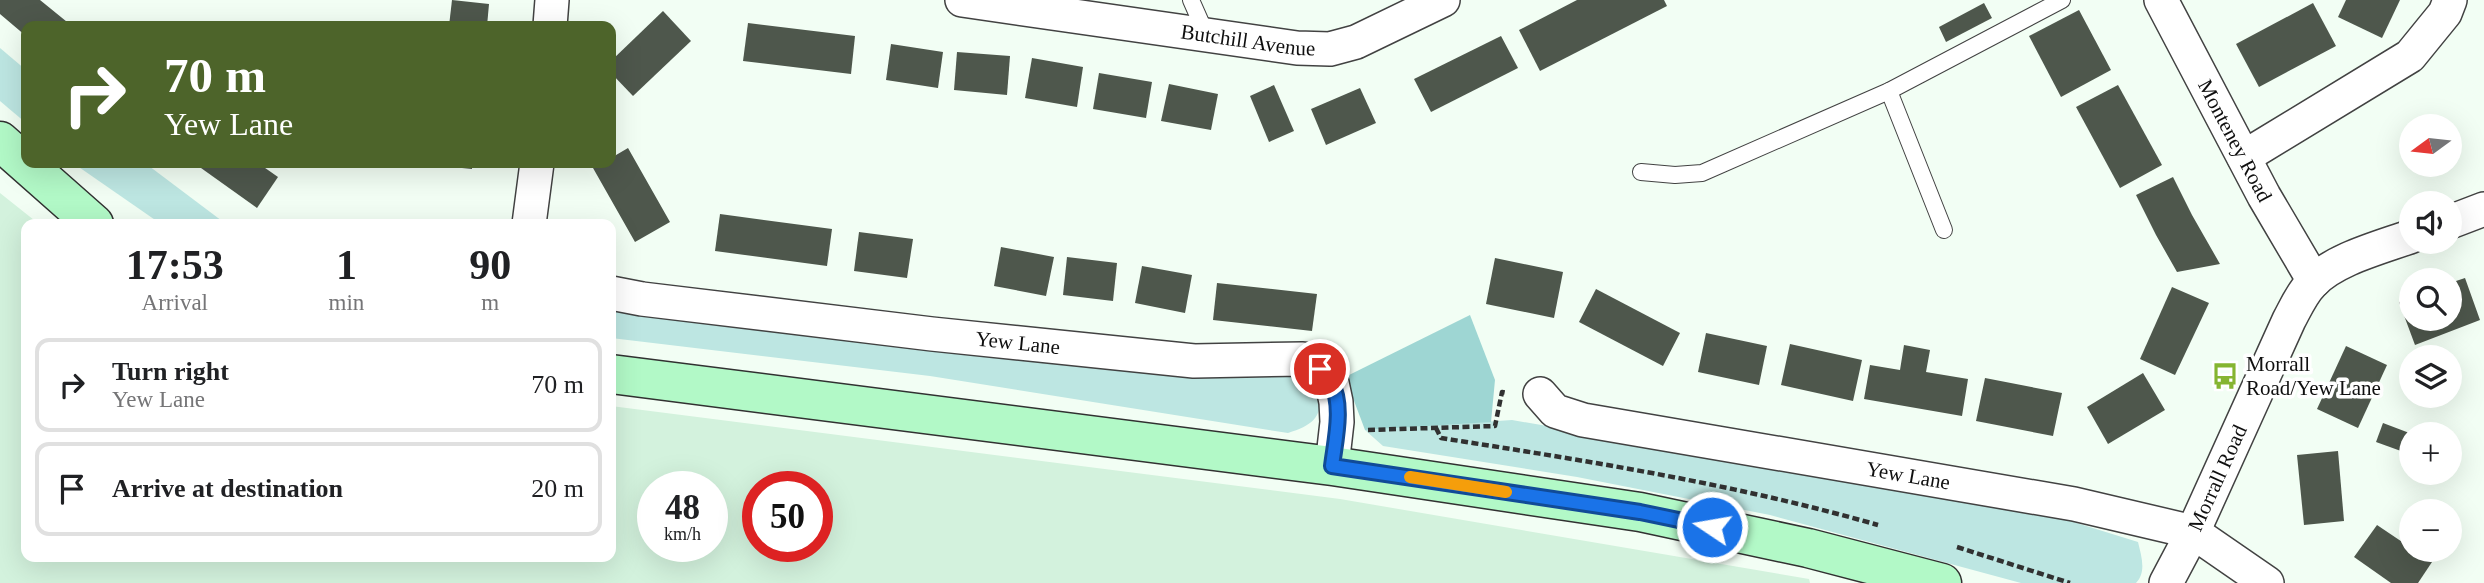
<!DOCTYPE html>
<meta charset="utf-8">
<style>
:root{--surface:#fff;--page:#f6f6f6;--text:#202124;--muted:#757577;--line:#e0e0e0}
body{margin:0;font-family:"Times New Roman",serif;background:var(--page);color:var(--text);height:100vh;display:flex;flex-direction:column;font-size:26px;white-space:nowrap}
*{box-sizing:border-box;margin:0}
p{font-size:23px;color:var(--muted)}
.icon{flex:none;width:38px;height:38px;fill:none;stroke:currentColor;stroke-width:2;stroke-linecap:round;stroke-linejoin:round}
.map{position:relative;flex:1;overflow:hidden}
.sheet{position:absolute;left:21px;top:219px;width:595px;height:343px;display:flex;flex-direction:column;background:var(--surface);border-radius:14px;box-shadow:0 7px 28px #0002}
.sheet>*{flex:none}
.top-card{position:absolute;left:21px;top:21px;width:595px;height:147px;border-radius:14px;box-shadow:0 7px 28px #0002;background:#4d642a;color:#fff;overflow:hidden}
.needle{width:46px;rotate:255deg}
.buttons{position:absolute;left:2399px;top:114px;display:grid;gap:14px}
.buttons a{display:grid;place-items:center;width:63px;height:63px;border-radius:50%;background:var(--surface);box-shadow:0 7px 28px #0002;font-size:35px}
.speed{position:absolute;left:637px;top:471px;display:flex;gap:14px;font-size:35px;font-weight:700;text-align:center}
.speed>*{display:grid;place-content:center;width:91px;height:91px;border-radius:50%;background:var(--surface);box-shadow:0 7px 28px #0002;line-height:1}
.speed small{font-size:18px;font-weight:400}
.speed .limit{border:10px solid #d22;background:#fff;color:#111}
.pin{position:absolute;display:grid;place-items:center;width:60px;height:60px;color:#fff;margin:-30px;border:4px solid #fff;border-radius:50%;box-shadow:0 2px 7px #0007}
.me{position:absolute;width:77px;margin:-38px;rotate:282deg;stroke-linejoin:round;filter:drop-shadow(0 0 5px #0008)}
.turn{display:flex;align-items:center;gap:24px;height:147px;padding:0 28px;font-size:32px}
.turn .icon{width:91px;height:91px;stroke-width:2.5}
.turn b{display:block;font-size:49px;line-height:60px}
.eta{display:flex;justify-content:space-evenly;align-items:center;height:119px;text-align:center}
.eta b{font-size:42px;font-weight:600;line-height:49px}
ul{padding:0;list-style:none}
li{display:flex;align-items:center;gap:21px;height:94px;margin:0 14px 10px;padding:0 14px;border:4px solid var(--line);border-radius:14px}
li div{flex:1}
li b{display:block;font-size:26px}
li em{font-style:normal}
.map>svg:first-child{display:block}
.farmland{fill:#d3f2dd;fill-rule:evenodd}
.green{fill:#bde6e2}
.forest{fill:#9ed6d3}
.building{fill:#4e574c}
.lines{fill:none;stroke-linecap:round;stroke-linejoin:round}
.service-casing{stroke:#424242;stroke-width:18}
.minor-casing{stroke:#424242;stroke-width:36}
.secondary-casing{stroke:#313131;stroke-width:41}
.path{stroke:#313131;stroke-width:4.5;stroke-dasharray:7 3.5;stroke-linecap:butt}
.service{stroke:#fff;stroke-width:16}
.minor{stroke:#fff;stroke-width:33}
.secondary{stroke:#b2f9c7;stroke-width:38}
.route-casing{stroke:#114b97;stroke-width:18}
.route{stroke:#1a73e8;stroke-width:12}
.slow{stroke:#f59e0b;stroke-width:12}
.labels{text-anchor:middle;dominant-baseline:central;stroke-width:7;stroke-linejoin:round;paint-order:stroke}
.street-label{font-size:21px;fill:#0f0f0f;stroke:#fff}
.poi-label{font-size:21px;fill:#0f0f0f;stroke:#fff;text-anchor:start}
</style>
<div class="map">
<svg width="2484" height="583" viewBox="0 0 2484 583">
<rect width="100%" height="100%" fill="#f2fef4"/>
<!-- farmland -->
<path class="farmland" d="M0,193l39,31h-13v332h585v-150l729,93 469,80 1,4h-1810zM653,486h59v60h-59zM758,486h59v60h-59z"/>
<!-- green -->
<g class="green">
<polygon points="0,48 26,70 26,123 0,101"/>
<polygon points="73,163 145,163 226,224 161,224"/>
<path d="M611,304l269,35 354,38 59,-9 28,22c1,28 -8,35 -33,43l-358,-57 -319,-38z"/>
<path d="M1512,420l526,91 100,31c3,13 9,30 -2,41h-115l-251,-68 -193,-38 -194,-31 -18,-16z"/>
</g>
<!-- forest -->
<polygon class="forest" points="1470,315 1495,380 1491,422 1365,430 1345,377"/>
<!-- building -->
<g class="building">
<polygon points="0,0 40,0 72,26 26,26 26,36 0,14"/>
<polygon points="452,0 489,4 487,26 449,26"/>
<polygon points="1577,0 1664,0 1667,6 1540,71 1519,30"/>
<polygon points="2346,0 2400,0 2382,38 2338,17"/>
<polygon points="1984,3 1992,18 1946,42 1939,27"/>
<polygon points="2313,3 2336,46 2259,87 2236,44"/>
<polygon points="2079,10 2111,70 2061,97 2029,36"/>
<polygon points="663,11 691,41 633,96 611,73 611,61"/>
<polygon points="748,23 855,36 851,74 743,61"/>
<polygon points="1501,36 1518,68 1431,112 1414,79"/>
<polygon points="891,44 943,52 938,88 886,80"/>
<polygon points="957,52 1010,56 1007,95 954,90"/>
<polygon points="1032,58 1083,67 1077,107 1025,98"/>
<polygon points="1099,73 1152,82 1146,118 1093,109"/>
<polygon points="1169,84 1218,94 1211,130 1161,121"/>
<polygon points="1274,85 1294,131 1269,142 1250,96"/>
<polygon points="2118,85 2162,165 2120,188 2076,107"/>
<polygon points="1360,88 1376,123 1326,145 1311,109"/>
<polygon points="628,148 670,222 635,242 593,168 603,163 611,163 611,158"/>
<polygon points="194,163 258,163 278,177 257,208"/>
<polygon points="432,163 472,163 472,169 432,165"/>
<polygon points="2173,177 2192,215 2220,264 2177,272 2156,235 2136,195"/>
<polygon points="720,214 832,229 827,266 715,251"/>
<polygon points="859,232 913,239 907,278 854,271"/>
<polygon points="1001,247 1054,257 1046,296 994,286"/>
<polygon points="1067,257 1117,263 1113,301 1063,295"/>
<polygon points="1495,258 1563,272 1554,318 1486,304"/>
<polygon points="1142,266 1192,275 1185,313 1135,303"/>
<polygon points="2465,278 2480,320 2415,345 2399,302 2412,297 2412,318 2450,318 2450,283"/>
<polygon points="1217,283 1317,294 1312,331 1213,320"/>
<polygon points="2172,287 2209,303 2175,375 2140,359"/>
<polygon points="1596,289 1680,333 1663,366 1579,322"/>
<polygon points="1706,333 1767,346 1759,385 1698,372"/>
<polygon points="1790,344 1862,360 1853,401 1781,385"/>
<polygon points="1904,345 1930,350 1926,372 1968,379 1962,416 1864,399 1870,365 1900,370"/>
<polygon points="2346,346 2387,365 2358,428 2317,409"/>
<polygon points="2143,373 2165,410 2108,444 2087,407"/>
<polygon points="1985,378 2062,393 2053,436 1976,421"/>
<polygon points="2383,423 2412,434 2412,455 2376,442"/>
<polygon points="2338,451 2344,521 2304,525 2297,455"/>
<polygon points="2377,525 2432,562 2418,583 2391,583 2354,557"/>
</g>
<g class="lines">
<defs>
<g id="service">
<polyline points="1191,0 1206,34"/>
<polyline points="1889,91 1944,230"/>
<polyline points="1641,172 1675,175 1702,173 1889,91 2062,0"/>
</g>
<g id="minor">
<path id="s1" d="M962,0l335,48 33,1 26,-7 87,-42"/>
<path id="s2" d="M2161,0l103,196 50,85"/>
<polyline points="550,26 552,0"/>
<polyline points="2244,157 2410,56 2445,13 2450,0"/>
<polyline points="2450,222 2484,209"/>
<polyline points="529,224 537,163"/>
<path id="s3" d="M611,293l31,6 290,35 262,27 109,-2 17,10 12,14 4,19 1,20 -5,44"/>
<path id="s4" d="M1540,394l15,17 28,9 491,84 119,28 74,51"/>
<path id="s5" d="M2166,583l27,-51 96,-212c7,-13 13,-27 23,-37 22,-24 70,-36 100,-47"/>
</g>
<g id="secondary">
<polyline points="0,141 94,224"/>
<polyline points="611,374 1332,466 1640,512 1808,548 1942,583"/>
</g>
</defs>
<!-- service casing -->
<use href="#service" class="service-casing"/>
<!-- minor casing -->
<use href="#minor" class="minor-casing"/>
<!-- secondary casing -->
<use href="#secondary" class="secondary-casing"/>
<!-- path -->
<g class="path">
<path d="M1436,428l5,10c147,23 294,46 437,87"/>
<polyline points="1368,430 1495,426 1502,392 1507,393"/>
<polyline points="1957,547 2070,583"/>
</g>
<!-- service -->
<use href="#service" class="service"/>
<!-- minor -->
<use href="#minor" class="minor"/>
<!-- secondary -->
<use href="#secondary" class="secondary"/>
</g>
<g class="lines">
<defs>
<path id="route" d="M1320,369c4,4 9,8 11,13 13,23 4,59 1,84l308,46 72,15"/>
</defs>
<!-- route casing -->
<use href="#route" class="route-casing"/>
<!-- route -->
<use href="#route" class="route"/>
<!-- slow -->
<polyline class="slow" points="1410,477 1506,492"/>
</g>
<!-- icons -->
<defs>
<symbol id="bus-bare" viewBox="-9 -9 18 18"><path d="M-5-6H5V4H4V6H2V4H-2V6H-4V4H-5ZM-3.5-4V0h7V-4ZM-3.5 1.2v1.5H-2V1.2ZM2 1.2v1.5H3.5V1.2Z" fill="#85b531" stroke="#fff" stroke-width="2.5" paint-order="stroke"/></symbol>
</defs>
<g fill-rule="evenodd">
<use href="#bus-bare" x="2206" y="357" width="38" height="38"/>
</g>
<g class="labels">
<!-- street labels -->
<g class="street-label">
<text stroke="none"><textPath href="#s1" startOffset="289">Butchill Avenue</textPath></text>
<text stroke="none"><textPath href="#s2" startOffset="159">Monteney Road</textPath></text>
<text stroke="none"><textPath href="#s3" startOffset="410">Yew Lane</textPath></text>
<text stroke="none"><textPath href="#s4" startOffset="382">Yew Lane</textPath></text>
<text stroke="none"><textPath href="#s5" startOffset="117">Morrall Road</textPath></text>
</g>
<!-- poi labels -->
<g class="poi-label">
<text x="2246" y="364">Morrall<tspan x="2246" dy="24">Road/Yew Lane</tspan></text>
</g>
</g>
</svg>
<div class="buttons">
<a><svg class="needle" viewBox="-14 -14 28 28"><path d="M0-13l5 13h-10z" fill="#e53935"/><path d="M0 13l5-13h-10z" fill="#757577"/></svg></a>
<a><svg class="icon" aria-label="sound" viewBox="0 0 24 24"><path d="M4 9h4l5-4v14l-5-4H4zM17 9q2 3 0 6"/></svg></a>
<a><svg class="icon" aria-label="search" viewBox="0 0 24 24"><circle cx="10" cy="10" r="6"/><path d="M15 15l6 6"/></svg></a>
<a><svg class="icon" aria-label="layers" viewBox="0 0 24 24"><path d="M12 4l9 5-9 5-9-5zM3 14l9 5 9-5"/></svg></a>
<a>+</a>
<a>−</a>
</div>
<div class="speed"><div>48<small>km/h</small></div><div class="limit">50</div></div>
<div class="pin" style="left:1320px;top:369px;background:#d93025"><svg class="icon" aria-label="arrive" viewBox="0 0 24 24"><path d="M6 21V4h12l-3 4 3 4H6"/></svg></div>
<svg class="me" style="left:1712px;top:527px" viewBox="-20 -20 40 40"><circle r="17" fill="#1a73e8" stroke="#fff" stroke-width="3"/><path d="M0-11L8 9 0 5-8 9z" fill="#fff"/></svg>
<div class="top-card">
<div class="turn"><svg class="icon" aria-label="right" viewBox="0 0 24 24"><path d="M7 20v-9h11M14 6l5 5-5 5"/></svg><div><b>70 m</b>Yew Lane</div></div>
</div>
<section class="sheet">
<div class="eta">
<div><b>17:53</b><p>Arrival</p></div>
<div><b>1</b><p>min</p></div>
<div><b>90</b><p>m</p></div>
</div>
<ul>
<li><svg class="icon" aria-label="right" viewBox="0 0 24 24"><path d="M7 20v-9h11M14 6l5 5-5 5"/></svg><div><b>Turn right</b><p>Yew Lane</p></div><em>70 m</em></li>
<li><svg class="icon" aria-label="arrive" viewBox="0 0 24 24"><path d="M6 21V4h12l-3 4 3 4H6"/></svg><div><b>Arrive at destination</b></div><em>20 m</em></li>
</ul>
</section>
</div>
